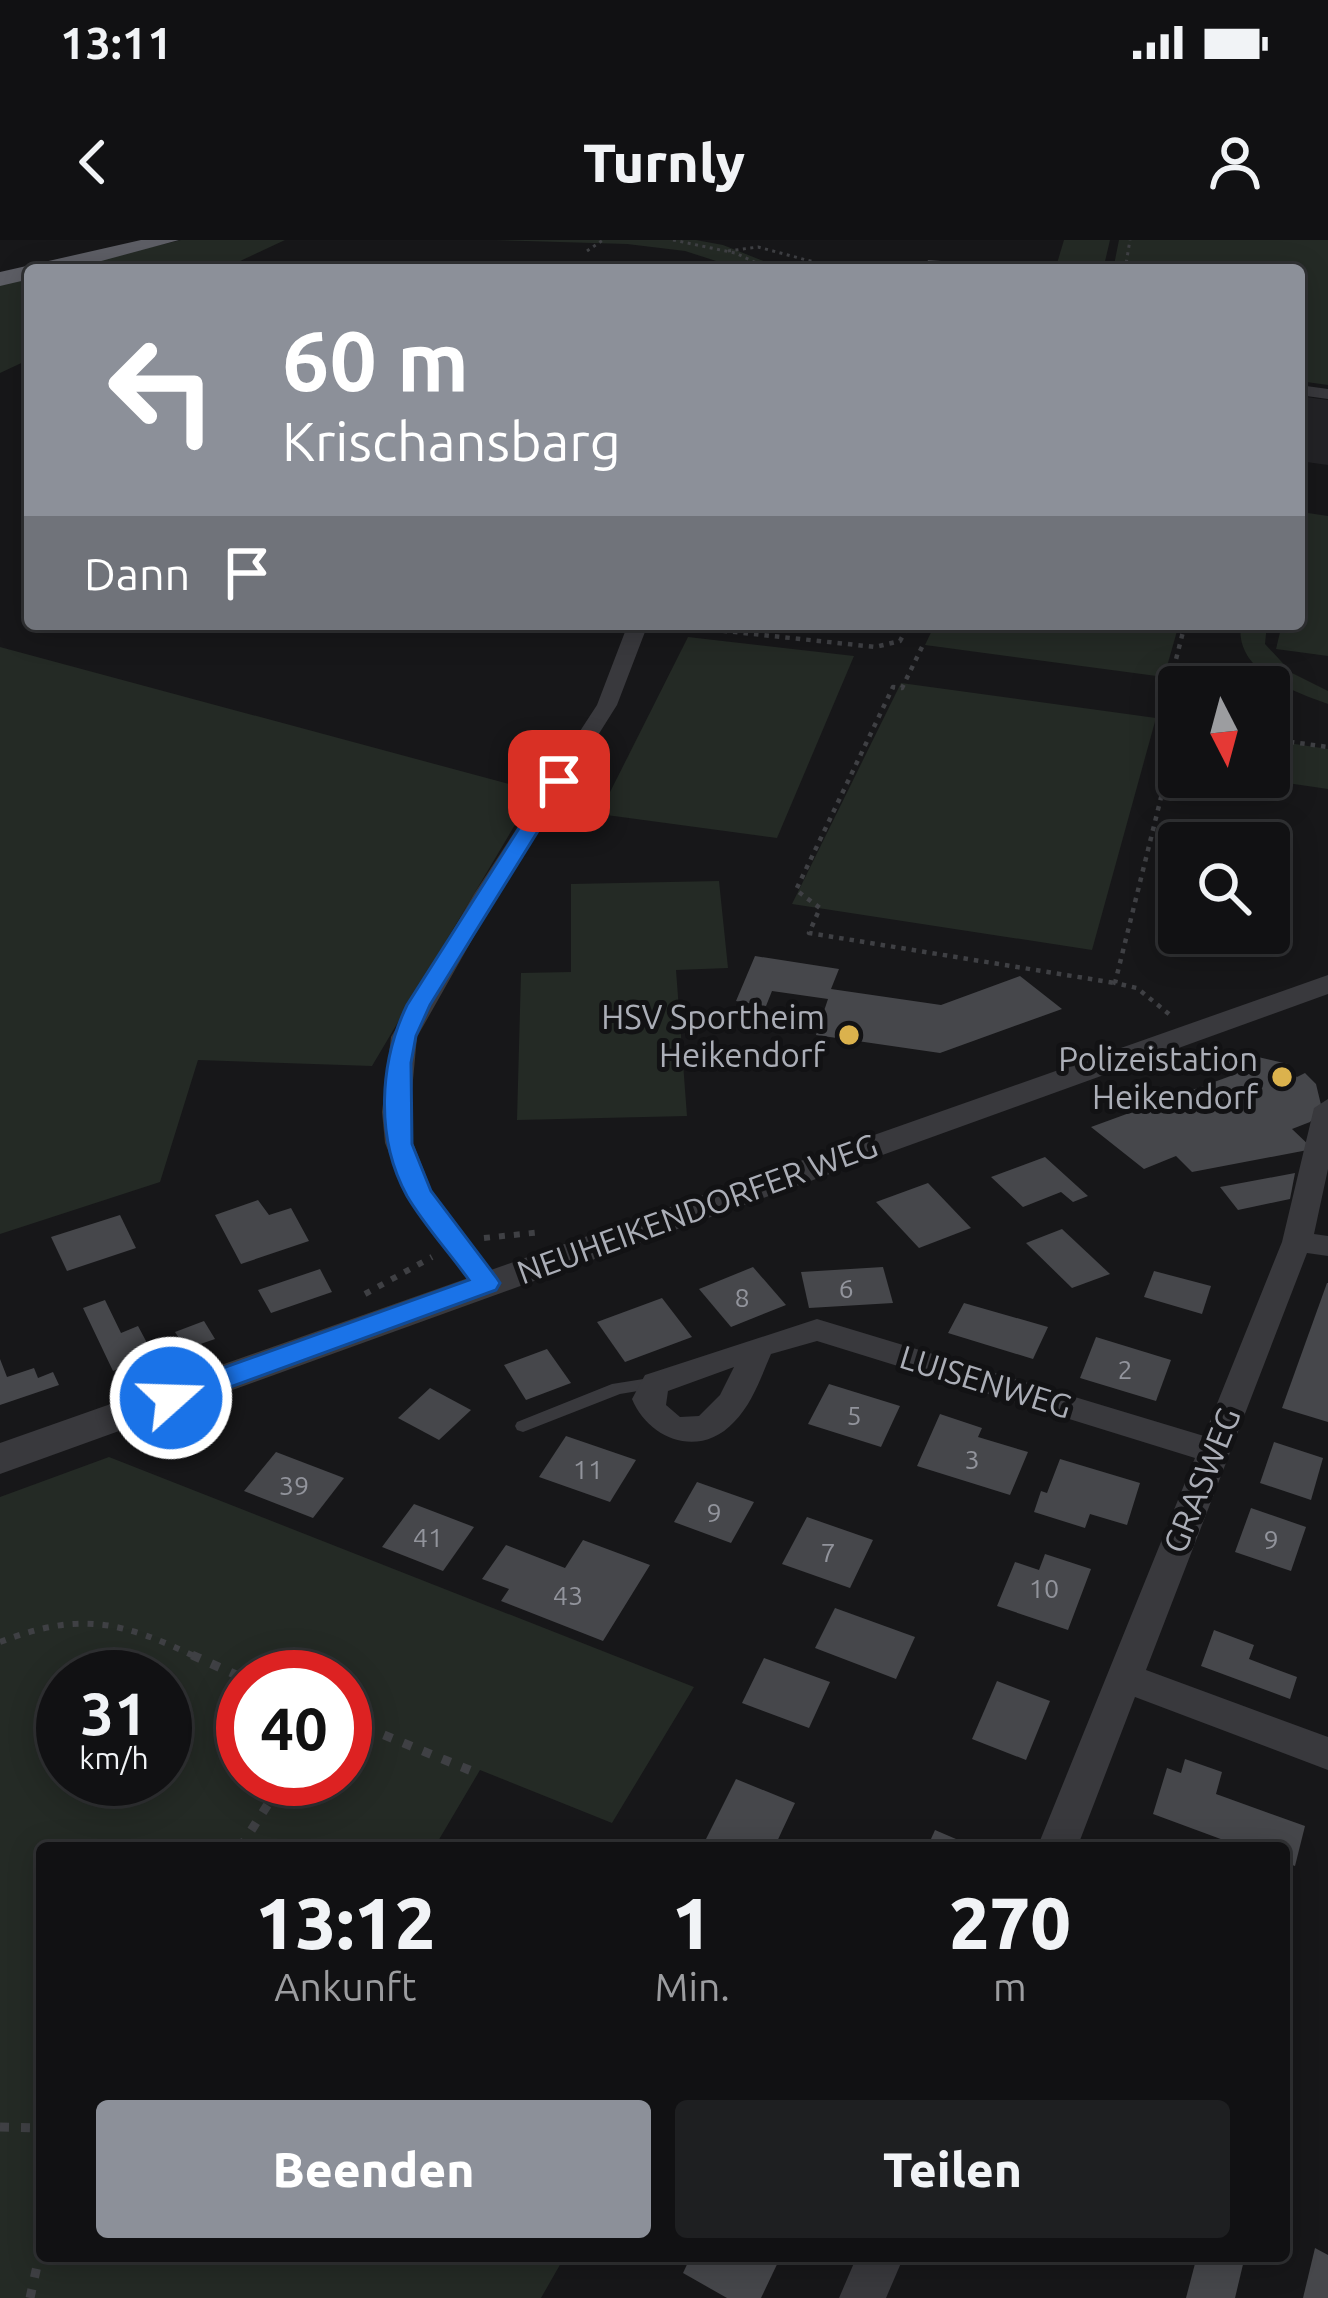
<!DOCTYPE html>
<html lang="de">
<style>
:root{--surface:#111113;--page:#1e1f21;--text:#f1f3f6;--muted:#9c9da0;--line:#303133;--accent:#8c9099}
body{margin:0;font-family:Ubuntu,sans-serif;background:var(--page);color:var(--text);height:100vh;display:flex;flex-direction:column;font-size:45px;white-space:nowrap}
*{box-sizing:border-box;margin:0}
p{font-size:39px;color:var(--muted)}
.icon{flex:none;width:66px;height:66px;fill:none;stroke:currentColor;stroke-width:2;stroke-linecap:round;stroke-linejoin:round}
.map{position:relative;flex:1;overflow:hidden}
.panel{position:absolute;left:36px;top:1602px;width:1254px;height:420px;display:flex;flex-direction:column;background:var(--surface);border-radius:12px;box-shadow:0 6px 30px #0003,0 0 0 3px var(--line)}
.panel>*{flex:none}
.top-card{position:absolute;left:24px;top:24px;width:1281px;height:366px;border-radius:12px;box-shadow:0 6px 30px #0003,0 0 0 3px var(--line);background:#8c9099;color:#fff;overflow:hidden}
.needle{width:78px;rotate:174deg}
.buttons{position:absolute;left:1158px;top:426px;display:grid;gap:24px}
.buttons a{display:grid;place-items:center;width:132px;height:132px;border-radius:12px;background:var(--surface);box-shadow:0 6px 30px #0003,0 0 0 3px var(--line);font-size:60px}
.speed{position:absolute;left:36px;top:1410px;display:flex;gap:24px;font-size:60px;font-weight:700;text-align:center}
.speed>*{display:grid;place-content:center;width:156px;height:156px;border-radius:50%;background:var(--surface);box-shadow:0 6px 30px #0003,0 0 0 3px var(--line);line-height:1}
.speed small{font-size:30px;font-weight:400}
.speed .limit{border:18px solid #d22;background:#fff;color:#111}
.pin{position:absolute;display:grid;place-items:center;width:102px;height:102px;color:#fff;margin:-51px;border-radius:24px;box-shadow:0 6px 18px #0006}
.me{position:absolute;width:132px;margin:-66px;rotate:70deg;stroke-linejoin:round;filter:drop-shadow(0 0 9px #0008)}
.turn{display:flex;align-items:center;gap:42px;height:252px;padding:0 60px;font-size:54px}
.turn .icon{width:156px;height:156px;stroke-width:2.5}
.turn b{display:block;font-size:84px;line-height:102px}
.then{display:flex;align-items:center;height:114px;padding:0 60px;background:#0003;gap:24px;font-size:45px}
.eta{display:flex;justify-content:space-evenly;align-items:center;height:204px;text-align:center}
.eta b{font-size:72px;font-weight:800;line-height:84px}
.button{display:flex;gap:24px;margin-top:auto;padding:24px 60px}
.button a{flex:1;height:138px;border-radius:12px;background:var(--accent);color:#fff;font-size:48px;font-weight:800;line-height:138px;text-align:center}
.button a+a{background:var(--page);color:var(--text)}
.status{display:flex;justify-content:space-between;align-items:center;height:84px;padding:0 60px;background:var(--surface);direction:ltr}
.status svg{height:33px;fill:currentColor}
header{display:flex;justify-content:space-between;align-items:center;height:156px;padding:0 60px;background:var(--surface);font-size:54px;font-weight:800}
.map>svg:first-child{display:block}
.built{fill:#232326}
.green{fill:#242a25;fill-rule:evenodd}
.building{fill:#46474b}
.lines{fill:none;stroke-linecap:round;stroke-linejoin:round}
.path-far3{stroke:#3f4044;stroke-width:3;stroke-dasharray:3 4.5;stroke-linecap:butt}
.path-far2{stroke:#3f4044;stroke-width:4.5;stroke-dasharray:4.5 6;stroke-linecap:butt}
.path-far1{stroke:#3f4044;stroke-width:6;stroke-dasharray:6 9;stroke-linecap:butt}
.path{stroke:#3f4044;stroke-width:9;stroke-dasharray:9 12;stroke-linecap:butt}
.service{fill:#39393d;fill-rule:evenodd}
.minor{fill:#39393d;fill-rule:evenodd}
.tertiary{fill:#39393d;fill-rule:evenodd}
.trunk{fill:#5d5e65;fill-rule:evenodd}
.route{fill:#1a73e8;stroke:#114b97;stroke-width:3}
.poi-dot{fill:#dbb24d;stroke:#121214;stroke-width:4.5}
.labels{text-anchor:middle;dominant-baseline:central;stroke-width:10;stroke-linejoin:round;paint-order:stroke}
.number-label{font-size:27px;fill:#92949c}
.poi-label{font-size:33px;fill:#abaeb7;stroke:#121214;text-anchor:end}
.street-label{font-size:33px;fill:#abaeb7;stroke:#121214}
</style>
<div class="status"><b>13:11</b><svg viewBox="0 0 49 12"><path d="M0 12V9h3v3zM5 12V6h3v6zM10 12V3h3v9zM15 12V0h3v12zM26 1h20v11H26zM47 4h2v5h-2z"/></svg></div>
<header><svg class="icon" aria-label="back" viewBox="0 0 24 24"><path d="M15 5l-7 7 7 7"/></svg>Turnly<svg class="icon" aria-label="person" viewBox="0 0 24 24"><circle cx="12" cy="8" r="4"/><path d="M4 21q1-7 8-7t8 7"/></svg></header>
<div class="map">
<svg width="1328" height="2058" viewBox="0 0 1328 2058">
<rect width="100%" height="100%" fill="#171719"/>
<!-- built -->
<polygon class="built" points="1299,156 1328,160 1328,225 1299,221"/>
<!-- green -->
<g class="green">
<polygon points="181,0 285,0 221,30 55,30"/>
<polygon points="495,0 696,0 723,5 786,30 744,30 685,11 627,4"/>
<polygon points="1064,0 1110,0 1103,30 1055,30"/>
<polygon points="1119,0 1328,0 1328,145 1299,141 1299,30 1113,30"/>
<polygon points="30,36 30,119 0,133 0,43"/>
<polygon points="1308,273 1328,276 1328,416 1276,409 1282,384 1299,384 1299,312"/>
<polygon points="935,384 1179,384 1164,437 925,405"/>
<path d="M1241,384h26l-2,20 27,29 36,18v13c-35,-12 -94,-34 -87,-80z"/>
<polygon points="688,397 854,416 777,598 599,574"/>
<polygon points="0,407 535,551 372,826 198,820 160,942 0,994"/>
<polygon points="901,443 1156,478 1092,710 792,664"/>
<polygon points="1269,500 1328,509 1328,549 1246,537 1269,537"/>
<polygon points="719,641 728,728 676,730 687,876 517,880 521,733 571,732 571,644"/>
<path d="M109,1217l585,230 -82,136 -132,-53 -46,78h-392v408h523l-24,42h-541v-801zM63,1437h102v102h-102zM243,1437h102v102h-102z"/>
</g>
<!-- building -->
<g class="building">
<polygon points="928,20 1023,27 1022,30 935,30 925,27"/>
<polygon points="755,716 839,729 831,749 941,765 1020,736 1062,769 940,813 816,795 828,759 772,751 766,766 736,761"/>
<polygon points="1245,814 1288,824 1284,829 1297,837 1305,833 1316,844 1322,869 1310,882 1292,889 1313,909 1192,932 1176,916 1144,929 1091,887 1236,834 1220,820"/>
<polygon points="1045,917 1088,956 1073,962 1061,952 1023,967 991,937"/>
<polygon points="1295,933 1290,959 1238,970 1220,947"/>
<polygon points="928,943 971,988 919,1008 876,962"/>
<polygon points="258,960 269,975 291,968 309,1001 241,1024 215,975"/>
<polygon points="120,975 136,1008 67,1031 51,997"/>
<polygon points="1062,989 1110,1034 1072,1048 1026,1003"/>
<polygon points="753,1027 786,1065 731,1087 699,1049"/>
<polygon points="883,1027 893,1063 809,1068 801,1032"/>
<polygon points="320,1029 332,1052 271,1073 258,1050"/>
<polygon points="1154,1031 1211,1046 1202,1074 1144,1057"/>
<polygon points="1327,1043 1328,1043 1328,1182 1282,1168"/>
<polygon points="662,1058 692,1097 625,1122 597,1082"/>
<polygon points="105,1060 121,1093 138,1086 154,1116 113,1131 83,1068"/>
<polygon points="964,1063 1048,1087 1033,1119 948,1093"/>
<polygon points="204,1081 215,1099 186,1109 175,1092"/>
<polygon points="1096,1097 1171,1120 1156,1161 1080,1138"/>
<polygon points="547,1109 571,1143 526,1160 504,1125"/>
<polygon points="0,1119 7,1137 34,1128 38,1138 53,1132 59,1145 0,1165"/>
<polygon points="829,1144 900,1166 881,1207 808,1184"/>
<polygon points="430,1148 471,1170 439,1200 398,1178"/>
<polygon points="940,1174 982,1188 978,1197 1028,1212 1010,1255 917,1226"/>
<polygon points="566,1196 636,1220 610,1262 539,1237"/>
<polygon points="1274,1202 1323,1218 1311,1260 1260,1243"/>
<polygon points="276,1212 344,1238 313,1278 244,1251"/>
<polygon points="1060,1219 1140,1243 1127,1285 1090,1274 1085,1288 1034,1272 1041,1251 1047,1253"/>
<polygon points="697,1242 754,1262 731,1303 674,1282"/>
<polygon points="414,1264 474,1287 443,1331 382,1307"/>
<polygon points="1251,1268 1306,1287 1291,1331 1235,1312"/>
<polygon points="807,1277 873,1300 850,1348 782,1324"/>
<polygon points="583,1300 650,1325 603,1401 501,1361 509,1349 482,1339 506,1305 565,1328"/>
<polygon points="1045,1314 1091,1329 1068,1390 997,1366 1015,1322 1039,1330"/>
<polygon points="835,1368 915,1397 896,1439 815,1408"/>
<polygon points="1214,1390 1254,1405 1249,1419 1297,1437 1290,1459 1201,1426"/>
<polygon points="764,1418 830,1442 809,1488 742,1463"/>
<polygon points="997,1441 1050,1461 1026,1520 972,1499"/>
<polygon points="1185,1519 1222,1532 1216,1554 1305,1586 1295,1626 1284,1622 1284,1608 1245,1608 1153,1574 1167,1528 1181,1533"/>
<polygon points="736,1539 795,1563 774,1608 723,1608 705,1601"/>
<polygon points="935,1590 977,1608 927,1608"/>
<polygon points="1315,2008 1328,2015 1328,2058 1303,2058"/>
<polygon points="691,2016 781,2016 761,2058 727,2058 683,2033"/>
<polygon points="1197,2016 1245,2016 1235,2058 1186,2058"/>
</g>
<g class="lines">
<!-- path-far3 -->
<g class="path-far3">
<polyline points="673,0 735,13 772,30"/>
<polyline points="587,11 603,0"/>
<polyline points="728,11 758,7 814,22"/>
<polyline points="1125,30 1130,0"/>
</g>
<!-- path-far2 -->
<g class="path-far2">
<polyline points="660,384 875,407 900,401 909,384"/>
<polyline points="1185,384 1171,439 1188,447"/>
<polyline points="922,407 902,448 893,447 796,650 820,668 809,693 1115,743"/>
<polyline points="1269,499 1328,507"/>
<polyline points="1169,774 1137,748 1115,743 1179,485"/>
</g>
<!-- path-far1 -->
<g class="path-far1">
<polyline points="484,998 542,992"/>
<polyline points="365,1054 432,1017"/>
<path d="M0,1402c81,-31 121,-21 198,16"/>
</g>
<!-- path -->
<g class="path">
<polyline points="192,1415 243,1438"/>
<polyline points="345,1479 479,1534"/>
<polyline points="240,1608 284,1539"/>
<polyline points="0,1887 42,1888"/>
<polyline points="30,2058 42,2003"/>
</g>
<!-- service -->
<polygon class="service" points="656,1137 662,1139 664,1143 662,1147 620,1154 523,1192 517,1190 515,1186 517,1182 612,1144"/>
<!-- minor -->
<g class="minor">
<polygon points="1299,145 1328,149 1328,159 1299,155"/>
<polygon points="628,384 648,384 617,465 498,654 417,797 410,872 413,903 432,951 501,1043 486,1053 475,1050 405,953 385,903 382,872 391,797 474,654 597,465"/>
<path d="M1328,859v70l-14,65 14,2v20l-21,-3 -161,417 182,67v33l-193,-73 -58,151h-40l158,-390 -378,-117 -46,13c-10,23 -19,50 -37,68 -34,37 -85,18 -102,-23l13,-24 172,-56 387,117 78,-194 32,-134zM734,1127l-14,28 -21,21 -19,1 -14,-12 2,-14z"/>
<polygon points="857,2016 904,2016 886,2058 839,2058"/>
</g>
<!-- tertiary -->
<polygon class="tertiary" points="1328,735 1328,754 0,1234 0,1203"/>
<!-- trunk -->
<polygon class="trunk" points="141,0 179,0 68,30 30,30 30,39 0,46 0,32"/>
</g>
<!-- route -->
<path class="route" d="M559,535l10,6 -139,224 -14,31 -5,27 1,81 19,47 65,86 4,6 -4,7 -315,115h-20l-5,-7 5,-8 308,-110c-20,-28 -45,-55 -62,-84 -32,-58 -28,-133 0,-191l142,-224z"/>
<!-- markers -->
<g class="poi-dot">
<circle cx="849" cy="795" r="12"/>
<circle cx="1282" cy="837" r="12"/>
</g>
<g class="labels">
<!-- number labels -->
<g class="number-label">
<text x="846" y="1048">6</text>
<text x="742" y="1057">8</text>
<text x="1125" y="1129">2</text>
<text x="854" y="1175">5</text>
<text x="972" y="1219">3</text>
<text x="588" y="1229">11</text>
<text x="294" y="1245">39</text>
<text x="714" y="1272">9</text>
<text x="428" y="1297">41</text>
<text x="1271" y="1299">9</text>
<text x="828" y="1312">7</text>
<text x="1044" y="1348">10</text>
<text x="568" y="1355">43</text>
</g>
<!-- poi labels -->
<g class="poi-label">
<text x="825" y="776">HSV Sportheim<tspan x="825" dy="38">Heikendorf</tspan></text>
<text x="1258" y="818">Polizeistation<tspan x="1258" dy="38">Heikendorf</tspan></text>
</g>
<!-- street labels -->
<g class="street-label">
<text transform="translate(697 968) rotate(-20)">NEUHEIKENDORFER WEG</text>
<text transform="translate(986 1141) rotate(17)">LUISENWEG</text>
<text transform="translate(1201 1240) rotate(-68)">GRASWEG</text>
</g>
</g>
</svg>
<div class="buttons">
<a><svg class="needle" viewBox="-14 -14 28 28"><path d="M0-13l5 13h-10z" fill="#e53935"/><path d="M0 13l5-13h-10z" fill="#9c9da0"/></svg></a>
<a><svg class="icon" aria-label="search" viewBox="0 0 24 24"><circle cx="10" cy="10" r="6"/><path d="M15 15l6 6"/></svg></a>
</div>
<div class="speed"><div>31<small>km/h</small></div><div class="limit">40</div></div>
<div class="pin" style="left:559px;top:541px;background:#d93025"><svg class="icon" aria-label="arrive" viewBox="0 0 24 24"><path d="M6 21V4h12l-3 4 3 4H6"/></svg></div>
<svg class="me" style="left:171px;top:1158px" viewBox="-20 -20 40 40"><circle r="17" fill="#1a73e8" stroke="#fff" stroke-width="3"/><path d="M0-11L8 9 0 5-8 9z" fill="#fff"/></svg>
<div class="top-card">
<div class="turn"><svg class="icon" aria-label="left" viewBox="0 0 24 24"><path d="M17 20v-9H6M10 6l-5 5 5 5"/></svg><div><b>60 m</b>Krischansbarg</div></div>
<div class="then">Dann<svg class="icon" aria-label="arrive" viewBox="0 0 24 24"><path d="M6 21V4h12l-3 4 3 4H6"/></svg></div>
</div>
<section class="panel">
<div class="eta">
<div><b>13:12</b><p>Ankunft</p></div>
<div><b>1</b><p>Min.</p></div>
<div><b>270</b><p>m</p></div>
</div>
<div class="button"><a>Beenden</a><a>Teilen</a></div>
</section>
</div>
